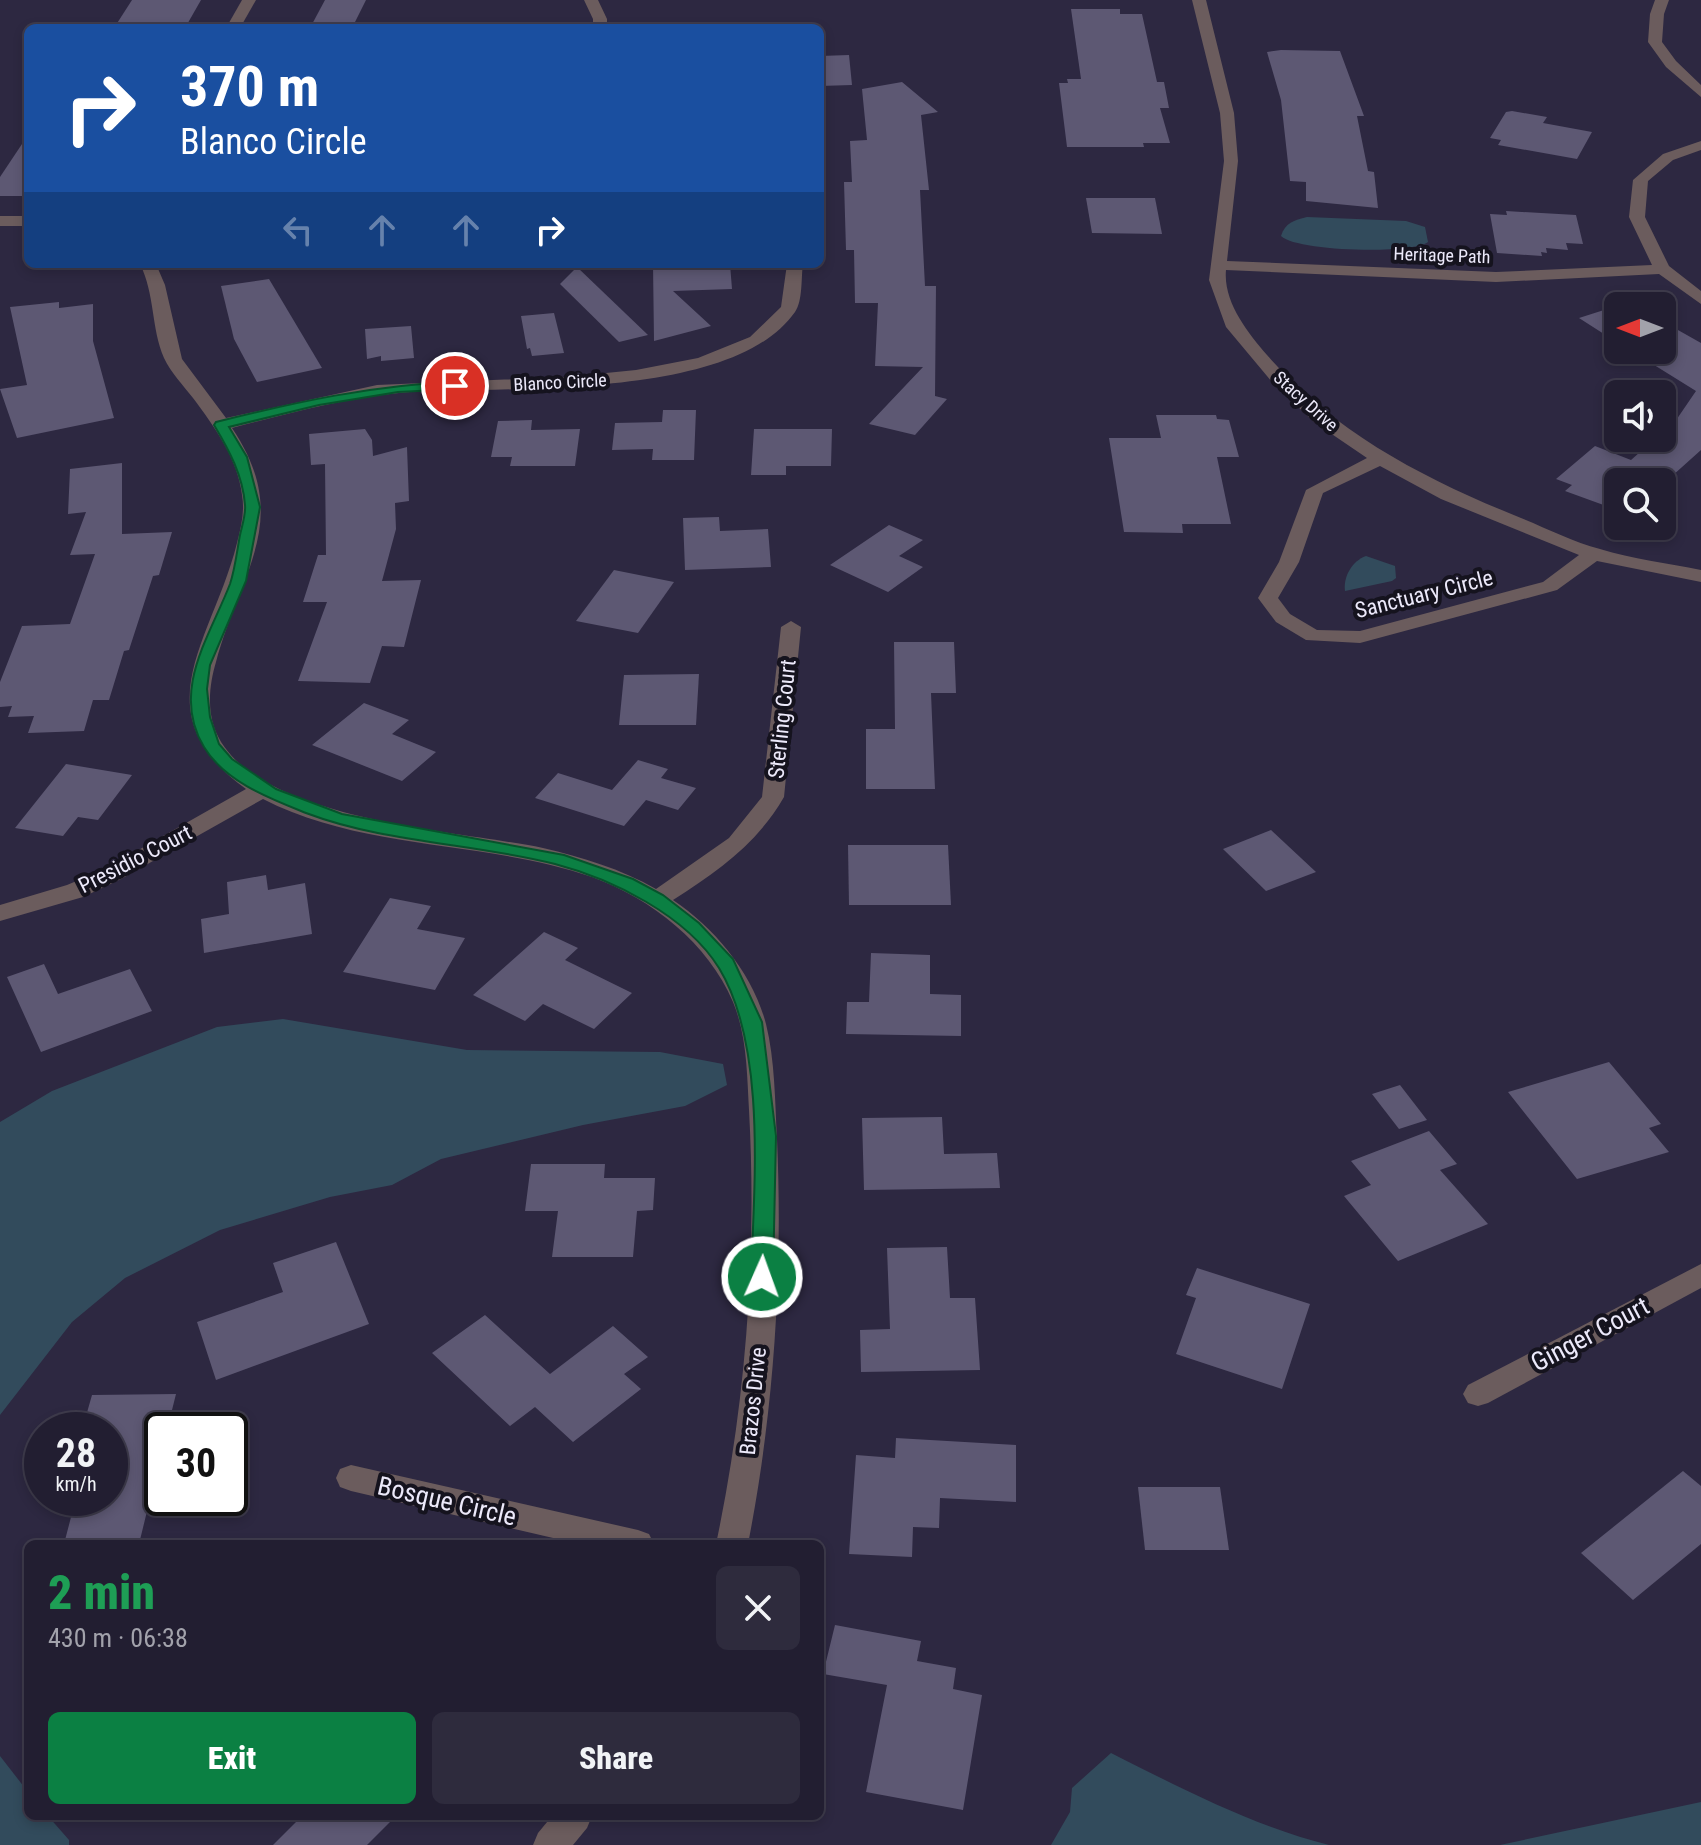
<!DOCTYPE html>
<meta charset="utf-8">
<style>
:root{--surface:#221e31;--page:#2e2b3d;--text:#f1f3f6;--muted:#a2a2ab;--line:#3f3c4d;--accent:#0b8043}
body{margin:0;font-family:"Roboto Condensed",sans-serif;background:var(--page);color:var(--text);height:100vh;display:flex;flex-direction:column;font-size:30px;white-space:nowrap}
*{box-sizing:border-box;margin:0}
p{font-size:26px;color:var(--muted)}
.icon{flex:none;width:44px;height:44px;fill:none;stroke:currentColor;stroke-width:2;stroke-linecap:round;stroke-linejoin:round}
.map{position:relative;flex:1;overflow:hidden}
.drawer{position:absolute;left:24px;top:1540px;width:800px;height:280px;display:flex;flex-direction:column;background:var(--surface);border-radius:12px;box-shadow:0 4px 12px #0003,0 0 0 2px var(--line)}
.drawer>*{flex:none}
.guide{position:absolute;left:24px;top:24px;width:800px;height:244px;border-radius:12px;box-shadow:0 4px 12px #0003,0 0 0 2px var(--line);background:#1a4fa0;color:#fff;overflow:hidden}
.needle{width:52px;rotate:270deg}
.controls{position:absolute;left:1604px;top:292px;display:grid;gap:16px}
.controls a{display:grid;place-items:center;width:72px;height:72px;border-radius:12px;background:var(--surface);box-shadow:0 4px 12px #0003,0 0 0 2px var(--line);font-size:40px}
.speed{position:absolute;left:24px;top:1412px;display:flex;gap:16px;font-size:40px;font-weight:700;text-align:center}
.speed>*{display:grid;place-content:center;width:104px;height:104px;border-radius:50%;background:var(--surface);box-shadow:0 4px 12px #0003,0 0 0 2px var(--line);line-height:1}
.speed small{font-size:20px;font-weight:400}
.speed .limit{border:4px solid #111;border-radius:12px;background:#fff;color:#111}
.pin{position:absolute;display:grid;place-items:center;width:68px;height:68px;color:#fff;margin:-34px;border:4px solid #fff;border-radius:50%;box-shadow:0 2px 8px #0007}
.me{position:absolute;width:88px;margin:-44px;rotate:2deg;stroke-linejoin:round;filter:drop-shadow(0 0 6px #0008)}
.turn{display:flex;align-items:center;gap:28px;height:168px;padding:0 24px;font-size:36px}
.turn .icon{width:104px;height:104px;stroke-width:2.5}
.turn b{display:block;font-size:56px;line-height:68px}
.lanes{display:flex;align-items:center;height:76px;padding:0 24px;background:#0003;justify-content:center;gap:40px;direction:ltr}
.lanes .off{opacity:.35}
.round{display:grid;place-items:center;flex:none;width:84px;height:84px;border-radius:12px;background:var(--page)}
.overview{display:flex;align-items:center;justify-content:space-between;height:136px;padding:0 24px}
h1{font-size:48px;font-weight:800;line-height:60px;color:#1e9e55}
.primary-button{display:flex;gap:16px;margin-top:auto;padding:16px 24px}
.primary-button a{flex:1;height:92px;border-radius:12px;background:var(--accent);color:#fff;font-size:32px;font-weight:800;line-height:92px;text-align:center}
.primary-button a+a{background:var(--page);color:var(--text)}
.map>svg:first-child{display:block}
.water{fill:#324b5c}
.building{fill:#5d5873}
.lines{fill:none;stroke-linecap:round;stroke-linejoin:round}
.minor{fill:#6b5c5d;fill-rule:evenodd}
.route{fill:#0b8043;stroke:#07532c;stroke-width:2}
.labels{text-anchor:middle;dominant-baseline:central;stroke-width:8;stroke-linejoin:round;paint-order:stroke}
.far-street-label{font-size:18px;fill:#ece9fa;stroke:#15131e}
.street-label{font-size:22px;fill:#ece9fa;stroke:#15131e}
.near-street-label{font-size:26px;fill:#ece9fa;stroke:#15131e}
</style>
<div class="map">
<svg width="1701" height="1845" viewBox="0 0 1701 1845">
<rect width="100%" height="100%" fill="#2d2841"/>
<!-- water -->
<g class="water">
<path d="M1307,217l99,4 19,6 3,15c-18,13 -133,9 -147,-6 4,-13 13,-16 26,-19z"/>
<path d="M1366,556l29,10 1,12 -4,3 -47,10c-2,-14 7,-30 21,-35z"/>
<polygon points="283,1019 467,1050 660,1052 723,1064 727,1085 685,1106 583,1125 441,1159 392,1185 330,1197 220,1230 125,1278 72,1322 0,1415 0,1122 52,1091 217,1027"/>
<path d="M1111,1753c68,34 144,74 218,92h-278l19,-33 2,-24z"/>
<polygon points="0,1756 28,1792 28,1816 48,1816 69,1840 69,1845 0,1845"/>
<polygon points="1701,1802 1701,1845 1500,1845"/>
</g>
<!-- building -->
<g class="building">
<polygon points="132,0 201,0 185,28 114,28"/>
<polygon points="325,0 366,0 352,28 310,28"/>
<polygon points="1071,9 1120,9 1120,14 1142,14 1157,82 1164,82 1169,108 1160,108 1170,143 1143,143 1144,147 1067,147 1059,83 1068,83 1067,79 1081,79"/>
<polygon points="1281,50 1340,51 1364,116 1357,116 1368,171 1374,172 1378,208 1306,201 1306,182 1290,181 1281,100 1267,52"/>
<polygon points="849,55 852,85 820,86 820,56"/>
<polygon points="902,82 938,112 921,115 929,190 920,190 925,286 936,286 935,396 947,399 915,435 869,424 923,367 875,366 878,303 855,303 854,250 846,250 844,182 852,182 850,141 867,140 862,89"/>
<polygon points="1512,111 1547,117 1543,123 1592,132 1577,159 1498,145 1501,140 1490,138 1506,112"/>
<polygon points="28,135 28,196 0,196 0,177"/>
<polygon points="1086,198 1155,198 1162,234 1092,233"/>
<polygon points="1506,211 1576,215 1583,244 1566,243 1568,250 1546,248 1547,253 1541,252 1542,256 1497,253 1490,214 1507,215"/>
<polygon points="653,264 730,264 732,289 673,291 711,326 654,341"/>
<polygon points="577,267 648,335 619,342 560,284"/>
<polygon points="269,279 322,368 257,382 234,339 221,286"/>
<polygon points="59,302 59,308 93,304 93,341 114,418 17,438 0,389 27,385 10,307"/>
<polygon points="1629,302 1636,306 1618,306 1618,343 1579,318"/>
<polygon points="554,313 564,353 532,356 530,348 527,349 521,316"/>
<polygon points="1662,321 1701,343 1701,450 1662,485 1662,482 1618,482 1618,518 1603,512 1609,507 1565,491 1572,485 1556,479 1595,446 1631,460 1648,445 1657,448 1696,391 1630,350 1662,350"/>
<polygon points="411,326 414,358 381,361 381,356 367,359 365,329"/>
<polygon points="663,410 696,410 694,460 652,460 653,449 612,450 615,423 662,422"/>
<polygon points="1156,415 1216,415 1217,419 1229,420 1239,457 1217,457 1231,524 1182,524 1183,533 1124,532 1109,438 1161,438"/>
<polygon points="532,420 531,430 580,429 575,466 510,466 512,457 491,457 498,421"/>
<polygon points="365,429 372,440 373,456 407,447 409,501 395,503 396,529 382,581 421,580 404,647 382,646 370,683 298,681 327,602 303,602 318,555 326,555 325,464 311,465 309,434"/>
<polygon points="754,429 832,429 831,466 786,466 786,475 751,475"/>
<polygon points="122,463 122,534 172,532 159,575 153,576 129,650 124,651 109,700 93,700 84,731 28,733 34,716 8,717 12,706 0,707 0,682 22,626 70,624 95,554 70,555 86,512 68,514 70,469"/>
<polygon points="719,517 720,531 768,529 771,567 685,570 683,518"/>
<polygon points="889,525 923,540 899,556 923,567 888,592 830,565"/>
<polygon points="614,570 674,582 638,633 576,621"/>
<polygon points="894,642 954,642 956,693 931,693 935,789 866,789 866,729 895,729"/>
<polygon points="699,674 696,725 619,725 624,675"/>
<polygon points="364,703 409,720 392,734 436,752 402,781 312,745"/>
<polygon points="638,760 668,769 661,778 696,788 678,810 646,800 624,826 535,798 558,773 612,790"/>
<polygon points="66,764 132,775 98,820 78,817 63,836 15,828"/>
<polygon points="1271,830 1316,872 1266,891 1223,849"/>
<polygon points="848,845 948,845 951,905 849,905"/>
<polygon points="266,875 268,890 305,883 312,934 204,953 201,919 229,914 227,882"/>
<polygon points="390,898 431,906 417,929 465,938 435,990 343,972"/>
<polygon points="544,932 578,948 565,960 632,993 594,1029 543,1004 525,1021 473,995"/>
<polygon points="871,953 930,955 930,994 961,995 961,1036 846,1034 847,1002 869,1002"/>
<polygon points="44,964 58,994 130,969 152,1011 41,1052 7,977"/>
<polygon points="1609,1062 1661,1124 1649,1128 1669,1152 1577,1179 1508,1092"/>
<polygon points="1400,1085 1427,1120 1399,1129 1372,1094"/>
<polygon points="942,1117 944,1154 997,1153 1000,1188 864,1190 862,1118"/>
<polygon points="1429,1131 1457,1164 1440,1170 1488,1224 1398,1261 1344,1196 1371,1185 1351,1161"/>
<polygon points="531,1164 605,1164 604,1178 655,1178 653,1210 637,1211 633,1257 552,1257 558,1211 525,1211"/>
<polygon points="336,1242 369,1324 216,1380 197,1322 283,1292 273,1263"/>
<polygon points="947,1247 950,1298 975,1298 980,1370 861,1372 860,1330 890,1329 887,1248"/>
<polygon points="1197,1268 1310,1304 1282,1389 1176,1354 1196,1298 1186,1295"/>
<polygon points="485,1315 550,1374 613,1326 648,1357 624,1374 641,1389 573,1442 535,1407 510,1426 432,1353"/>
<polygon points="176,1394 167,1430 162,1430 162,1450 139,1544 64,1544 76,1498 110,1498 110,1430 82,1430 92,1395"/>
<polygon points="896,1438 1016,1445 1016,1502 940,1498 939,1528 913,1527 912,1557 849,1554 856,1455 895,1458"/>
<polygon points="1683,1471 1701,1486 1701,1544 1633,1600 1581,1553"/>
<polygon points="1138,1487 1220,1487 1229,1550 1145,1550"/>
<polygon points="835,1625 921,1641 917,1661 956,1668 953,1689 982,1695 963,1810 866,1792 887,1685 823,1674"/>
<polygon points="302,1816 396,1816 367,1845 273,1845"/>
</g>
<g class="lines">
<!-- minor -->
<g class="minor">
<polygon points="242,0 256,0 240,28 226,28"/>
<polygon points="584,0 598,0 607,19 607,28 593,28 593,19"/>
<path d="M1192,0h14l28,113 4,48 -11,100 269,11 156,-7 -23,-48 4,-37 30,-26 38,-13v9l-28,10 -25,21 -3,36 24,49 32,25v13l-42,-30 -163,8 -270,-12c-3,32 22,63 41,85 69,79 158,124 254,163 25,10 52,24 79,31 32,10 68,14 101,21v12l-104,-21 -40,29 -197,53 -54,-3 -30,-18 -18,-24 21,-36 27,-72 61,-32 -53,-36 -42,-40 -46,-55 -17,-47 15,-119 -4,-48zM1380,466l61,33 138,56 -36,27 -183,49 -43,-1 -27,-16 -12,-16 21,-36 24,-69z"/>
<polygon points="1655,0 1669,0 1664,14 1662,42 1676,61 1701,85 1701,97 1666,67 1648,42 1650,14"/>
<rect x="0" y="216" width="28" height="10"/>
<path d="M140,264h16l9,21 17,74 44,59 151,-33 189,-8 70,-7 62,-12 52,-21 31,-30 6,-43h16c-2,13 0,37 -8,48 -64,91 -295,73 -396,81 -56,5 -112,21 -167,35 62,92 8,143 -16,234 -6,20 -9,44 -2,65 33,94 244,103 329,121 39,9 78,21 113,41l73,-51 33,-41 19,-170 10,-6 10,6 -17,170c-27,47 -66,74 -111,103 42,28 80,74 93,124 9,36 9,78 11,115 6,134 -3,273 -29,405h-32c30,-141 41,-290 33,-434 -2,-35 -2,-75 -16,-108 -25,-59 -81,-103 -141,-125 -106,-37 -228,-26 -329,-78l-142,80 -38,18 -83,24v-16l67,-20 38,-16 141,-80c-107,-77 -33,-149 -9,-246 4,-16 8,-31 5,-48 -4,-36 -28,-69 -49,-97 -10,-13 -22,-25 -29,-40 -13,-30 -9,-64 -24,-94z"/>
<polygon points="1701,1264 1701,1288 1488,1403 1478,1406 1468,1403 1463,1394 1468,1385"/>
<polygon points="351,1465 638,1530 649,1534 654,1544 579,1544 351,1491 340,1487 336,1478 340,1469"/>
<polygon points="552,1816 592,1816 587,1828 573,1845 533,1845 538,1833"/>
</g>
</g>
<!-- route -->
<path class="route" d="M455,382l4,1v6l-61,3 -79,13 -90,22 18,30 13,50 -14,74 -36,84 -3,24 3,28 9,27 13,15 44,30 66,25 222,41 69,24 30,16 36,28 34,36 29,63 14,114 -3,141 -3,6 -8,3 -8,-3 -3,-6c3,-90 16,-230 -32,-309 -33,-53 -107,-89 -164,-104 -82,-21 -170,-21 -249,-51 -35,-14 -81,-31 -102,-66 -34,-56 6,-111 26,-163 5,-15 7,-33 10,-49 2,-9 6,-21 5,-30 -2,-29 -16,-55 -31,-80l2,-3c80,-20 157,-37 239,-40z"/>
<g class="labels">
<!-- far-street labels -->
<g class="far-street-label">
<text transform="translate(1442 255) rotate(2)">Heritage Path</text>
<text transform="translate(560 382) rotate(-3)">Blanco Circle</text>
<text transform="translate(1306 401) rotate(42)">Stacy Drive</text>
</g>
<!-- street labels -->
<g class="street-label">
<text transform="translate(1424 594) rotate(-14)">Sanctuary Circle</text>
<text transform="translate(782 719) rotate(-84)">Sterling Court</text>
<text transform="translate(135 859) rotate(-27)">Presidio Court</text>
<text transform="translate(753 1401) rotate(-84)">Brazos Drive</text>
</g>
<!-- near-street labels -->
<g class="near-street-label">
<text transform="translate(1590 1334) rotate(-28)">Ginger Court</text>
<text transform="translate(447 1501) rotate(13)">Bosque Circle</text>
</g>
</g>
</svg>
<div class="controls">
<a><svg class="needle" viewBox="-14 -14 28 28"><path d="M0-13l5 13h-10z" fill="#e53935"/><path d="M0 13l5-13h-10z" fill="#a2a2ab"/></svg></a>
<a><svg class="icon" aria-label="sound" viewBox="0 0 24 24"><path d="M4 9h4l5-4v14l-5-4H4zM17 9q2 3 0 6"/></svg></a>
<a><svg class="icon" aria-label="search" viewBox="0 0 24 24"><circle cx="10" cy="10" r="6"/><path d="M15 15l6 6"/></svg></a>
</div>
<div class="speed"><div>28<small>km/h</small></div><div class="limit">30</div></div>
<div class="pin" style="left:455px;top:386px;background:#d93025"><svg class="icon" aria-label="arrive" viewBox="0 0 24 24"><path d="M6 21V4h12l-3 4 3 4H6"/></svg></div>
<svg class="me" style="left:762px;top:1277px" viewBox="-20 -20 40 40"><circle r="17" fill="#0b8043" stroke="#fff" stroke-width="3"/><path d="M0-11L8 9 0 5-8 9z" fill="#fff"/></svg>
<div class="guide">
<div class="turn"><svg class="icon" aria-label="right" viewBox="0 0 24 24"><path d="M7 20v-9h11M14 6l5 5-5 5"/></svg><div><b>370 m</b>Blanco Circle</div></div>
<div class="lanes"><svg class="icon off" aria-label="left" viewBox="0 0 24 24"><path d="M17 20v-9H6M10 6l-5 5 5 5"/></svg><svg class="icon off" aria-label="ahead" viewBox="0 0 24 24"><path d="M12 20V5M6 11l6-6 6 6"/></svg><svg class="icon off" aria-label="ahead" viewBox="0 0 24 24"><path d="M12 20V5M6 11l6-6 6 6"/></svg><svg class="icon" aria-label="right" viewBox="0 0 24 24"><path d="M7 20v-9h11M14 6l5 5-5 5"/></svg></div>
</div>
<section class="drawer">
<div class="overview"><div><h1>2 min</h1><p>430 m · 06:38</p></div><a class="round"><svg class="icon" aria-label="close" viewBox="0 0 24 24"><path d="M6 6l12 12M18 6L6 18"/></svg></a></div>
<div class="primary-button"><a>Exit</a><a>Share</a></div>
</section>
</div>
